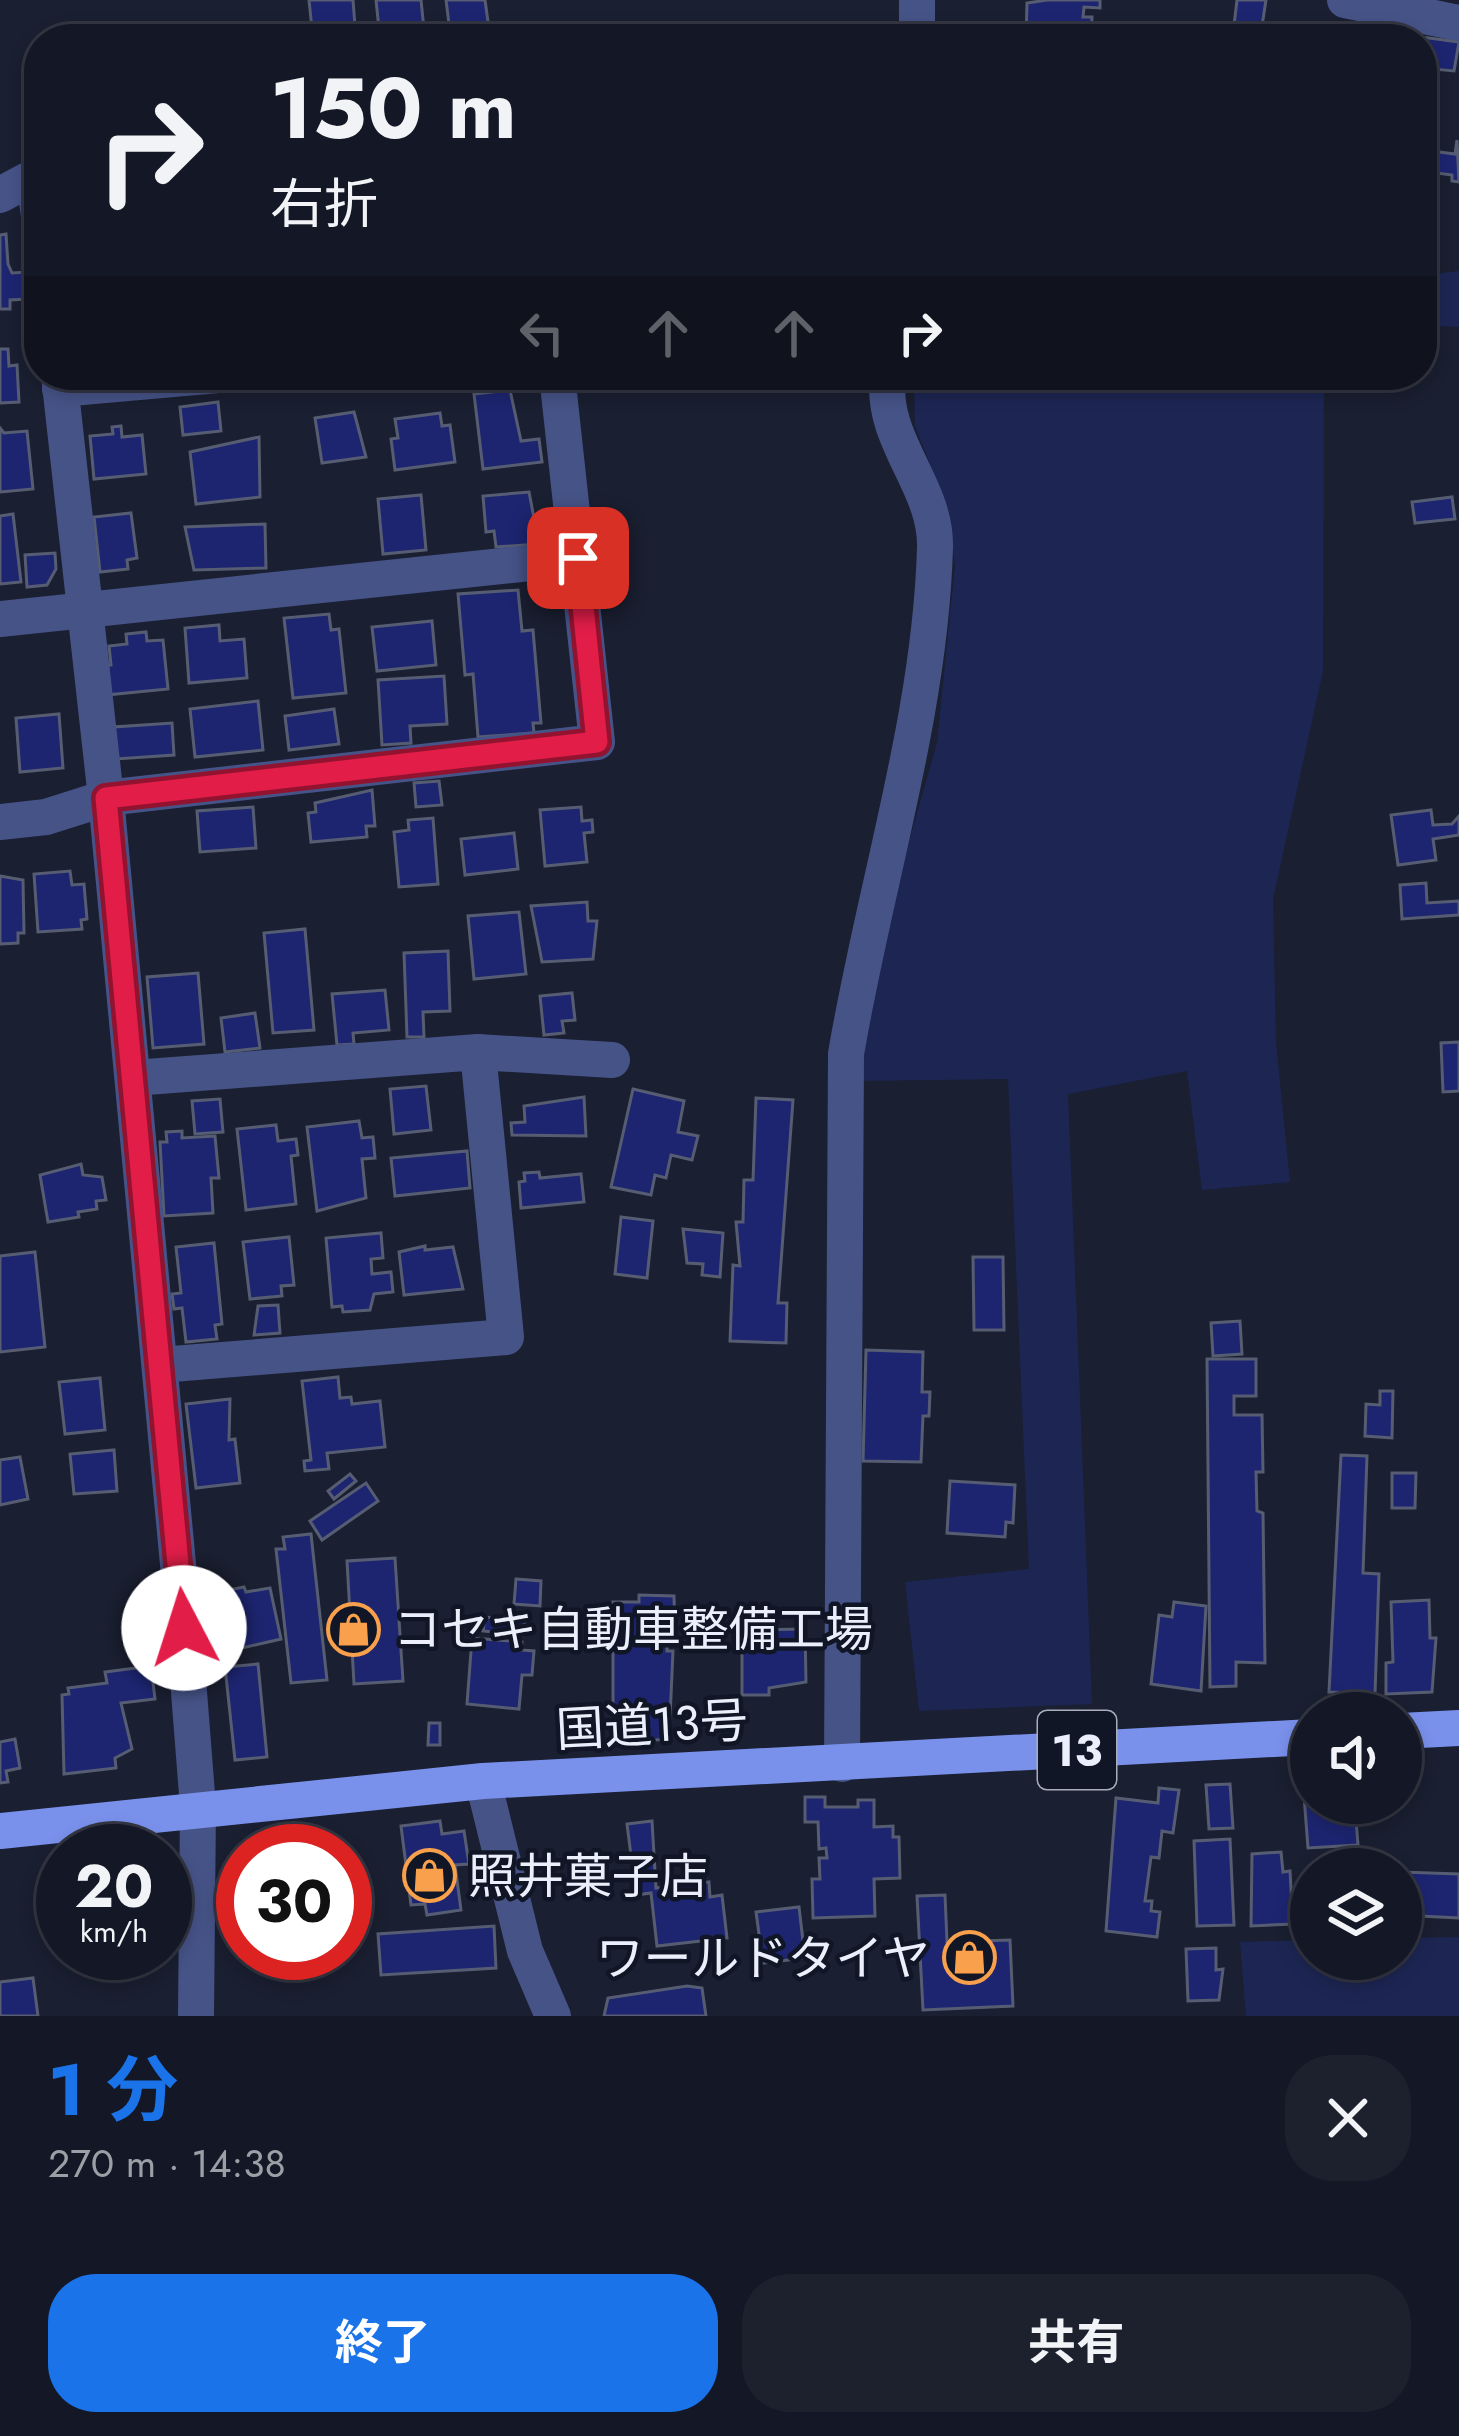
<!DOCTYPE html>
<html lang="ja">
<meta charset="utf-8">
<style>
:root{--surface:#141725;--page:#1d202d;--text:#f1f3f6;--muted:#9d9fa7;--line:#333642;--accent:#1a73e8}
body{margin:0;font-family:Jost,"Noto Sans JP",sans-serif;background:var(--page);color:var(--text);height:100vh;display:flex;flex-direction:column;font-size:45px;white-space:nowrap}
*{box-sizing:border-box;margin:0}
p{font-size:39px;color:var(--muted)}
.icon{flex:none;width:66px;height:66px;fill:none;stroke:currentColor;stroke-width:2;stroke-linecap:round;stroke-linejoin:round}
.map{position:relative;height:2016px;overflow:hidden}
.sheet{display:flex;flex-direction:column;background:var(--surface);flex:1}
.sheet>*{flex:none}
.guide{position:absolute;left:24px;top:24px;width:1413px;height:366px;border-radius:48px;box-shadow:0 6px 18px #0003,0 0 0 3px var(--line);background:#141725;color:var(--text);overflow:hidden}
.controls{position:absolute;left:1290px;top:1692px;display:grid;gap:24px}
.controls a{display:grid;place-items:center;width:132px;height:132px;border-radius:50%;background:var(--surface);box-shadow:0 6px 18px #0003,0 0 0 3px var(--line);font-size:60px}
.speed{position:absolute;left:36px;top:1824px;display:flex;gap:24px;font-size:60px;font-weight:700;text-align:center}
.speed>*{display:grid;place-content:center;width:156px;height:156px;border-radius:50%;background:var(--surface);box-shadow:0 6px 18px #0003,0 0 0 3px var(--line);line-height:1}
.speed small{font-size:30px;font-weight:400}
.speed .limit{border:18px solid #d22;background:#fff;color:#111}
.pin{position:absolute;display:grid;place-items:center;width:102px;height:102px;color:#fff;margin:-51px;border-radius:24px;box-shadow:0 6px 18px #0006}
.me{position:absolute;width:132px;margin:-66px;rotate:355deg;stroke-linejoin:round;filter:drop-shadow(0 0 9px #0008)}
.turn{display:flex;align-items:center;gap:42px;height:252px;padding:0 48px;font-size:54px}
.turn .icon{width:156px;height:156px;stroke-width:2.5}
.turn b{display:block;font-size:84px;line-height:102px}
.lanes{display:flex;align-items:center;height:114px;padding:0 48px;background:#0003;justify-content:center;gap:60px;direction:ltr}
.lanes .off{opacity:.35}
.round{display:grid;place-items:center;flex:none;width:126px;height:126px;border-radius:48px;background:var(--page)}
.headline{display:flex;align-items:center;justify-content:space-between;height:204px;padding:0 48px}
h1{font-size:72px;font-weight:700;line-height:90px;color:var(--accent)}
.primary-button{display:flex;gap:24px;margin-top:auto;padding:24px 48px}
.primary-button a{flex:1;height:138px;border-radius:48px;background:var(--accent);color:#fff;font-size:48px;font-weight:700;line-height:138px;text-align:center}
.primary-button a+a{background:var(--page);color:var(--text)}
.map>svg:first-child{display:block}
.green{fill:#1d2653}
.building{fill:#1d2571;stroke:#565d72;stroke-width:3}
.lines{fill:none;stroke-linecap:round;stroke-linejoin:round}
.minor{stroke:#465387;stroke-width:36}
.trunk{stroke:#7a91ec;stroke-width:36}
.route-casing{stroke:#92132f;stroke-width:30}
.route{stroke:#e11d48;stroke-width:21}
.labels{text-anchor:middle;dominant-baseline:central;stroke-width:9;stroke-linejoin:round;paint-order:stroke}
.shield{fill:#111627;stroke:#a9aebb;stroke-width:3}
.shield-label{font-size:45px;font-weight:bold;fill:#eaeffb}
.poi-label{font-size:48px;fill:#eaeffb;stroke:#111627;text-anchor:start}
.street-label{font-size:48px;fill:#eaeffb;stroke:#111627}
</style>
<div class="map">
<svg width="1459" height="2016" viewBox="0 0 1459 2016">
<rect width="100%" height="100%" fill="#1a1f31"/>
<!-- green -->
<g class="green">
<polygon points="1434,216 1434,274 1459,271 1459,327 1422,325 1422,217"/>
<polygon points="914,375 1324,375 1323,671 1273,899 1276,1043 1290,1182 1202,1190 1187,1071 1068,1094 1092,1704 919,1711 905,1582 1029,1569 1008,1079 857,1081 877,954 937,743 955,566 948,509 915,426"/>
<polygon points="1459,1937 1459,2016 1246,2016 1240,1942 1311,1940 1311,1959 1401,1959 1401,1938"/>
</g>
<!-- building -->
<g class="building">
<polygon points="309,0 353,0 356,39 313,39"/>
<polygon points="376,0 421,0 425,39 380,39"/>
<polygon points="446,0 485,0 490,36 461,39 460,31 450,32"/>
<polygon points="1047,0 1100,0 1100,8 1084,7 1083,17 1092,17 1091,39 1026,39 1027,3"/>
<polygon points="1237,0 1266,0 1260,39 1233,34"/>
<polygon points="279,24 280,39 233,39 232,27"/>
<polygon points="1414,36 1459,42 1454,71 1422,68 1422,39"/>
<polygon points="1457,140 1459,182 1452,181 1452,175 1429,172 1431,151 1455,154"/>
<polygon points="6,234 8,264 12,273 27,272 28,299 10,300 10,309 0,309 0,235"/>
<polygon points="0,349 8,349 9,366 17,365 19,402 0,403"/>
<polygon points="510,390 521,441 539,439 542,462 483,469 474,394"/>
<polygon points="218,402 221,431 183,435 180,407"/>
<polygon points="354,412 366,457 322,463 315,418"/>
<polygon points="440,413 442,426 450,425 455,462 395,470 391,439 398,438 395,419"/>
<polygon points="121,426 122,437 142,435 146,474 94,479 90,436 113,434 112,427"/>
<polygon points="0,428 4,433 27,431 33,489 0,492"/>
<polygon points="259,437 260,497 196,504 190,452"/>
<polygon points="529,492 539,544 496,547 494,531 486,532 483,496"/>
<polygon points="421,495 426,550 383,554 378,499"/>
<polygon points="1452,497 1455,519 1415,523 1412,502"/>
<polygon points="131,513 137,558 127,560 128,569 100,572 94,517"/>
<polygon points="13,514 21,582 0,584 0,516"/>
<polygon points="265,524 266,568 194,570 185,527"/>
<polygon points="55,553 56,569 47,585 27,587 25,555"/>
<polygon points="518,590 522,631 533,630 541,723 533,723 534,733 478,737 473,674 465,675 458,594"/>
<polygon points="329,614 331,630 339,629 346,693 293,698 284,618"/>
<polygon points="432,621 436,665 377,671 372,627"/>
<polygon points="219,625 220,641 244,639 247,678 189,683 185,628"/>
<polygon points="146,632 147,641 163,640 168,689 106,695 103,666 111,665 109,646 127,644 126,634"/>
<polygon points="444,676 447,724 410,726 411,743 382,745 378,680"/>
<polygon points="258,701 263,750 195,757 190,709"/>
<polygon points="334,709 339,744 289,750 285,716"/>
<polygon points="59,714 63,768 20,772 16,718"/>
<polygon points="172,723 174,755 116,759 114,727"/>
<polygon points="439,781 442,805 416,807 414,783"/>
<polygon points="372,790 375,826 366,826 367,837 311,842 308,813 316,812 315,803"/>
<polygon points="253,807 256,848 200,852 197,811"/>
<polygon points="581,807 582,821 592,820 593,832 584,833 587,862 545,866 540,810"/>
<polygon points="1431,810 1433,825 1452,824 1459,816 1459,835 1433,839 1436,860 1398,865 1391,815"/>
<polygon points="433,818 438,884 399,887 394,832 409,830 408,820"/>
<polygon points="514,833 518,869 465,875 461,839"/>
<polygon points="70,871 72,885 84,884 87,919 81,920 82,929 38,932 34,874"/>
<polygon points="0,876 23,880 24,933 18,933 18,943 0,944"/>
<polygon points="1426,883 1427,903 1459,901 1459,915 1402,919 1400,885"/>
<polygon points="587,902 588,921 597,921 593,959 542,962 531,906"/>
<polygon points="519,912 526,974 474,979 468,916"/>
<polygon points="305,929 314,1030 273,1033 264,933"/>
<polygon points="448,951 450,1011 423,1012 424,1037 407,1037 404,953"/>
<polygon points="198,973 204,1044 153,1048 147,977"/>
<polygon points="385,990 389,1030 353,1033 354,1044 337,1045 332,994"/>
<polygon points="572,993 575,1020 562,1021 564,1033 544,1035 540,996"/>
<polygon points="255,1013 260,1048 225,1052 221,1018"/>
<polygon points="1459,1042 1459,1091 1443,1092 1441,1043"/>
<polygon points="426,1086 431,1130 394,1134 390,1089"/>
<polygon points="633,1089 684,1101 678,1132 698,1136 692,1160 671,1155 666,1178 655,1175 651,1195 611,1187"/>
<polygon points="584,1097 586,1136 512,1135 511,1123 525,1122 524,1106"/>
<polygon points="756,1098 793,1100 778,1303 787,1303 786,1343 730,1341 733,1265 740,1266 736,1222 743,1222 744,1180 753,1180"/>
<polygon points="220,1099 223,1132 195,1134 192,1101"/>
<polygon points="359,1121 362,1138 373,1137 375,1158 362,1159 366,1198 317,1211 307,1127"/>
<polygon points="276,1125 278,1141 296,1139 298,1155 291,1156 296,1204 246,1210 237,1129"/>
<polygon points="182,1131 182,1138 215,1136 219,1178 211,1178 213,1213 164,1216 160,1142 167,1142 166,1132"/>
<polygon points="467,1151 470,1188 395,1196 391,1158"/>
<polygon points="81,1164 83,1175 102,1177 106,1200 96,1201 97,1209 78,1212 79,1217 48,1222 40,1175"/>
<polygon points="539,1172 540,1178 581,1174 584,1202 521,1208 519,1182 525,1181 524,1173"/>
<polygon points="621,1217 653,1221 647,1278 615,1274"/>
<polygon points="683,1229 723,1233 720,1277 702,1275 703,1264 687,1263"/>
<polygon points="381,1233 383,1258 371,1259 372,1274 391,1272 393,1292 374,1294 370,1310 343,1312 342,1306 332,1307 326,1238"/>
<polygon points="289,1237 294,1285 281,1286 282,1296 250,1299 243,1242"/>
<polygon points="214,1243 222,1324 215,1325 217,1339 186,1342 182,1308 174,1309 172,1294 181,1293 176,1247"/>
<polygon points="425,1246 425,1250 453,1247 463,1289 404,1295 399,1252"/>
<polygon points="35,1252 45,1347 0,1352 0,1256"/>
<polygon points="973,1257 1003,1257 1004,1330 974,1330"/>
<polygon points="278,1305 280,1333 254,1335 258,1306"/>
<polygon points="1240,1321 1242,1354 1213,1356 1211,1323"/>
<polygon points="866,1350 923,1352 922,1392 930,1392 929,1416 923,1416 921,1462 863,1461"/>
<polygon points="1207,1359 1256,1359 1256,1396 1234,1396 1234,1415 1262,1415 1263,1472 1256,1472 1257,1511 1263,1513 1265,1663 1236,1662 1236,1686 1210,1687"/>
<polygon points="338,1377 340,1398 351,1397 352,1404 380,1401 385,1447 327,1453 329,1469 305,1471 304,1461 311,1460 302,1381"/>
<polygon points="100,1378 105,1430 65,1434 59,1382"/>
<polygon points="1380,1391 1393,1391 1392,1438 1365,1436 1366,1404 1380,1405"/>
<polygon points="230,1399 229,1440 235,1439 240,1483 196,1488 186,1404"/>
<polygon points="114,1450 117,1491 74,1494 70,1454"/>
<polygon points="1341,1455 1367,1456 1363,1573 1379,1574 1375,1694 1329,1692"/>
<polygon points="20,1457 28,1499 0,1505 0,1460"/>
<polygon points="1392,1473 1416,1473 1415,1508 1392,1508"/>
<polygon points="350,1474 356,1481 334,1499 328,1491"/>
<polygon points="950,1481 1015,1485 1013,1523 1006,1522 1005,1537 947,1533"/>
<polygon points="366,1483 378,1501 322,1540 310,1521"/>
<polygon points="311,1534 327,1680 291,1683 276,1549 285,1549 283,1537"/>
<polygon points="395,1558 403,1681 354,1684 347,1561"/>
<polygon points="516,1579 541,1581 540,1606 514,1604"/>
<polygon points="244,1587 246,1592 270,1588 281,1639 242,1648 240,1640 210,1647 203,1613 233,1607 229,1590"/>
<polygon points="639,1595 674,1596 675,1633 667,1633 667,1651 673,1651 669,1740 613,1739 613,1602 639,1602"/>
<polygon points="1429,1600 1430,1638 1436,1638 1432,1692 1386,1694 1386,1663 1393,1662 1391,1602"/>
<polygon points="1174,1602 1206,1606 1201,1691 1151,1684 1159,1615 1172,1617"/>
<polygon points="485,1617 525,1621 523,1635 483,1631"/>
<polygon points="805,1629 806,1682 769,1688 769,1695 742,1695 742,1630"/>
<polygon points="472,1638 522,1642 521,1650 534,1651 532,1675 522,1675 519,1709 467,1704"/>
<polygon points="258,1664 267,1757 235,1760 225,1667"/>
<polygon points="151,1666 155,1699 121,1703 132,1749 115,1758 116,1768 64,1774 62,1695 69,1694 68,1688 107,1683 105,1672"/>
<polygon points="429,1723 440,1723 440,1745 428,1745"/>
<polygon points="15,1739 20,1768 6,1771 8,1782 0,1783 0,1742"/>
<polygon points="1311,1782 1311,1803 1355,1807 1358,1845 1308,1848 1303,1783"/>
<polygon points="1230,1784 1233,1828 1209,1829 1206,1785"/>
<polygon points="1159,1788 1179,1790 1173,1833 1162,1831 1159,1858 1151,1857 1145,1901 1152,1901 1151,1911 1160,1912 1157,1937 1106,1931 1116,1798 1158,1803"/>
<polygon points="805,1797 825,1797 825,1807 858,1807 858,1800 874,1800 874,1827 893,1826 893,1837 899,1837 900,1878 874,1879 875,1916 813,1918 812,1879 820,1879 819,1858 827,1858 826,1848 819,1849 818,1822 805,1822"/>
<polygon points="440,1821 442,1834 464,1831 469,1864 455,1865 461,1910 427,1915 425,1904 411,1905 401,1826"/>
<polygon points="652,1821 656,1888 709,1882 710,1897 722,1895 727,1938 657,1946 651,1893 636,1895 627,1824"/>
<polygon points="1230,1839 1234,1925 1197,1926 1194,1841"/>
<polygon points="1281,1852 1283,1872 1290,1871 1293,1924 1251,1926 1252,1854"/>
<polygon points="1401,1872 1459,1874 1459,1918 1401,1915"/>
<polygon points="945,1895 947,1942 1010,1940 1013,2006 923,2010 917,1896"/>
<polygon points="799,1907 805,1958 763,1963 756,1912"/>
<polygon points="494,1926 496,1968 381,1975 378,1934"/>
<polygon points="1216,1948 1216,1970 1223,1969 1219,2000 1188,2001 1186,1949"/>
<polygon points="33,1978 38,2016 0,2016 0,1982"/>
<polygon points="687,1986 702,1988 706,2016 604,2016 608,1998"/>
</g>
<g class="lines">
<!-- minor -->
<g class="minor">
<polyline points="1345,0 1459,23"/>
<polyline points="917,39 917,0"/>
<polyline points="34,178 39,216"/>
<polyline points="0,195 39,174"/>
<polyline points="59,375 106,798 184,1628 198,1807 196,2016"/>
<polyline points="60,389 218,375"/>
<polyline points="0,619 578,558"/>
<polyline points="0,822 46,817 106,798 597,742 557,375"/>
<polyline points="478,1052 612,1060"/>
<polyline points="133,1078 478,1052 506,1337 160,1365"/>
<path d="M842,1764l4,-710c28,-167 84,-335 89,-506 2,-63 -56,-108 -47,-173"/>
<polyline points="483,1781 525,1951 553,2016"/>
</g>
<!-- trunk -->
<g class="trunk">
<polyline points="1401,1731 1459,1728"/>
<polyline points="0,1831 483,1781 1311,1737"/>
</g>
</g>
<g class="lines">
<defs>
<polyline id="route" points="184,1628 106,798 597,742 578,558"/>
</defs>
<!-- route casing -->
<use href="#route" class="route-casing"/>
<!-- route -->
<use href="#route" class="route"/>
</g>
<!-- icons -->
<defs>
<symbol id="shop-ring" viewBox="-11 -11 22 22"><circle r="9.5" fill="#111627" stroke="#f9a04c" stroke-width="1.5"/><path d="M-5-2.5h2.3a2.7 3.5 0 0 1 5.4 0H5L5.5 6h-11ZM-1.5-2.5h3a1.5 2.3 0 0 0-3 0Z" fill="#f9a04c"/></symbol>
</defs>
<g fill-rule="evenodd">
<use href="#shop-ring" x="324" y="1600" width="59" height="59"/>
<use href="#shop-ring" x="400" y="1846" width="59" height="59"/>
<use href="#shop-ring" x="940" y="1928" width="59" height="59"/>
</g>
<g class="labels">
<!-- shield labels -->
<rect class="shield" x="1038" y="1711" width="78" height="78" rx="9"/>
<g class="shield-label">
<text x="1077" y="1750">13</text>
</g>
<!-- poi labels -->
<g class="poi-label">
<text x="393" y="1629">コセキ自動車整備工場</text>
<text x="468" y="1876">照井菓子店</text>
<text x="930" y="1958" text-anchor="end">ワールドタイヤ</text>
</g>
<!-- street labels -->
<g class="street-label">
<text transform="translate(652 1725) rotate(-3)">国道13号</text>
</g>
</g>
</svg>
<div class="controls">
<a><svg class="icon" aria-label="sound" viewBox="0 0 24 24"><path d="M4 9h4l5-4v14l-5-4H4zM17 9q2 3 0 6"/></svg></a>
<a><svg class="icon" aria-label="layers" viewBox="0 0 24 24"><path d="M12 4l9 5-9 5-9-5zM3 14l9 5 9-5"/></svg></a>
</div>
<div class="speed"><div>20<small>km/h</small></div><div class="limit">30</div></div>
<div class="pin" style="left:578px;top:558px;background:#d93025"><svg class="icon" aria-label="arrive" viewBox="0 0 24 24"><path d="M6 21V4h12l-3 4 3 4H6"/></svg></div>
<svg class="me" style="left:184px;top:1628px" viewBox="-20 -20 40 40"><circle r="19" fill="#fff"/><path d="M0-13L10 11 0 6-10 11z" fill="#e11d48"/></svg>
<div class="guide">
<div class="turn"><svg class="icon" aria-label="right" viewBox="0 0 24 24"><path d="M7 20v-9h11M14 6l5 5-5 5"/></svg><div><b>150 m</b>右折</div></div>
<div class="lanes"><svg class="icon off" aria-label="left" viewBox="0 0 24 24"><path d="M17 20v-9H6M10 6l-5 5 5 5"/></svg><svg class="icon off" aria-label="ahead" viewBox="0 0 24 24"><path d="M12 20V5M6 11l6-6 6 6"/></svg><svg class="icon off" aria-label="ahead" viewBox="0 0 24 24"><path d="M12 20V5M6 11l6-6 6 6"/></svg><svg class="icon" aria-label="right" viewBox="0 0 24 24"><path d="M7 20v-9h11M14 6l5 5-5 5"/></svg></div>
</div>
</div>
<section class="sheet">
<div class="headline"><div><h1>1 分</h1><p>270 m · 14:38</p></div><a class="round"><svg class="icon" aria-label="close" viewBox="0 0 24 24"><path d="M6 6l12 12M18 6L6 18"/></svg></a></div>
<div class="primary-button"><a>終了</a><a>共有</a></div>
</section>
